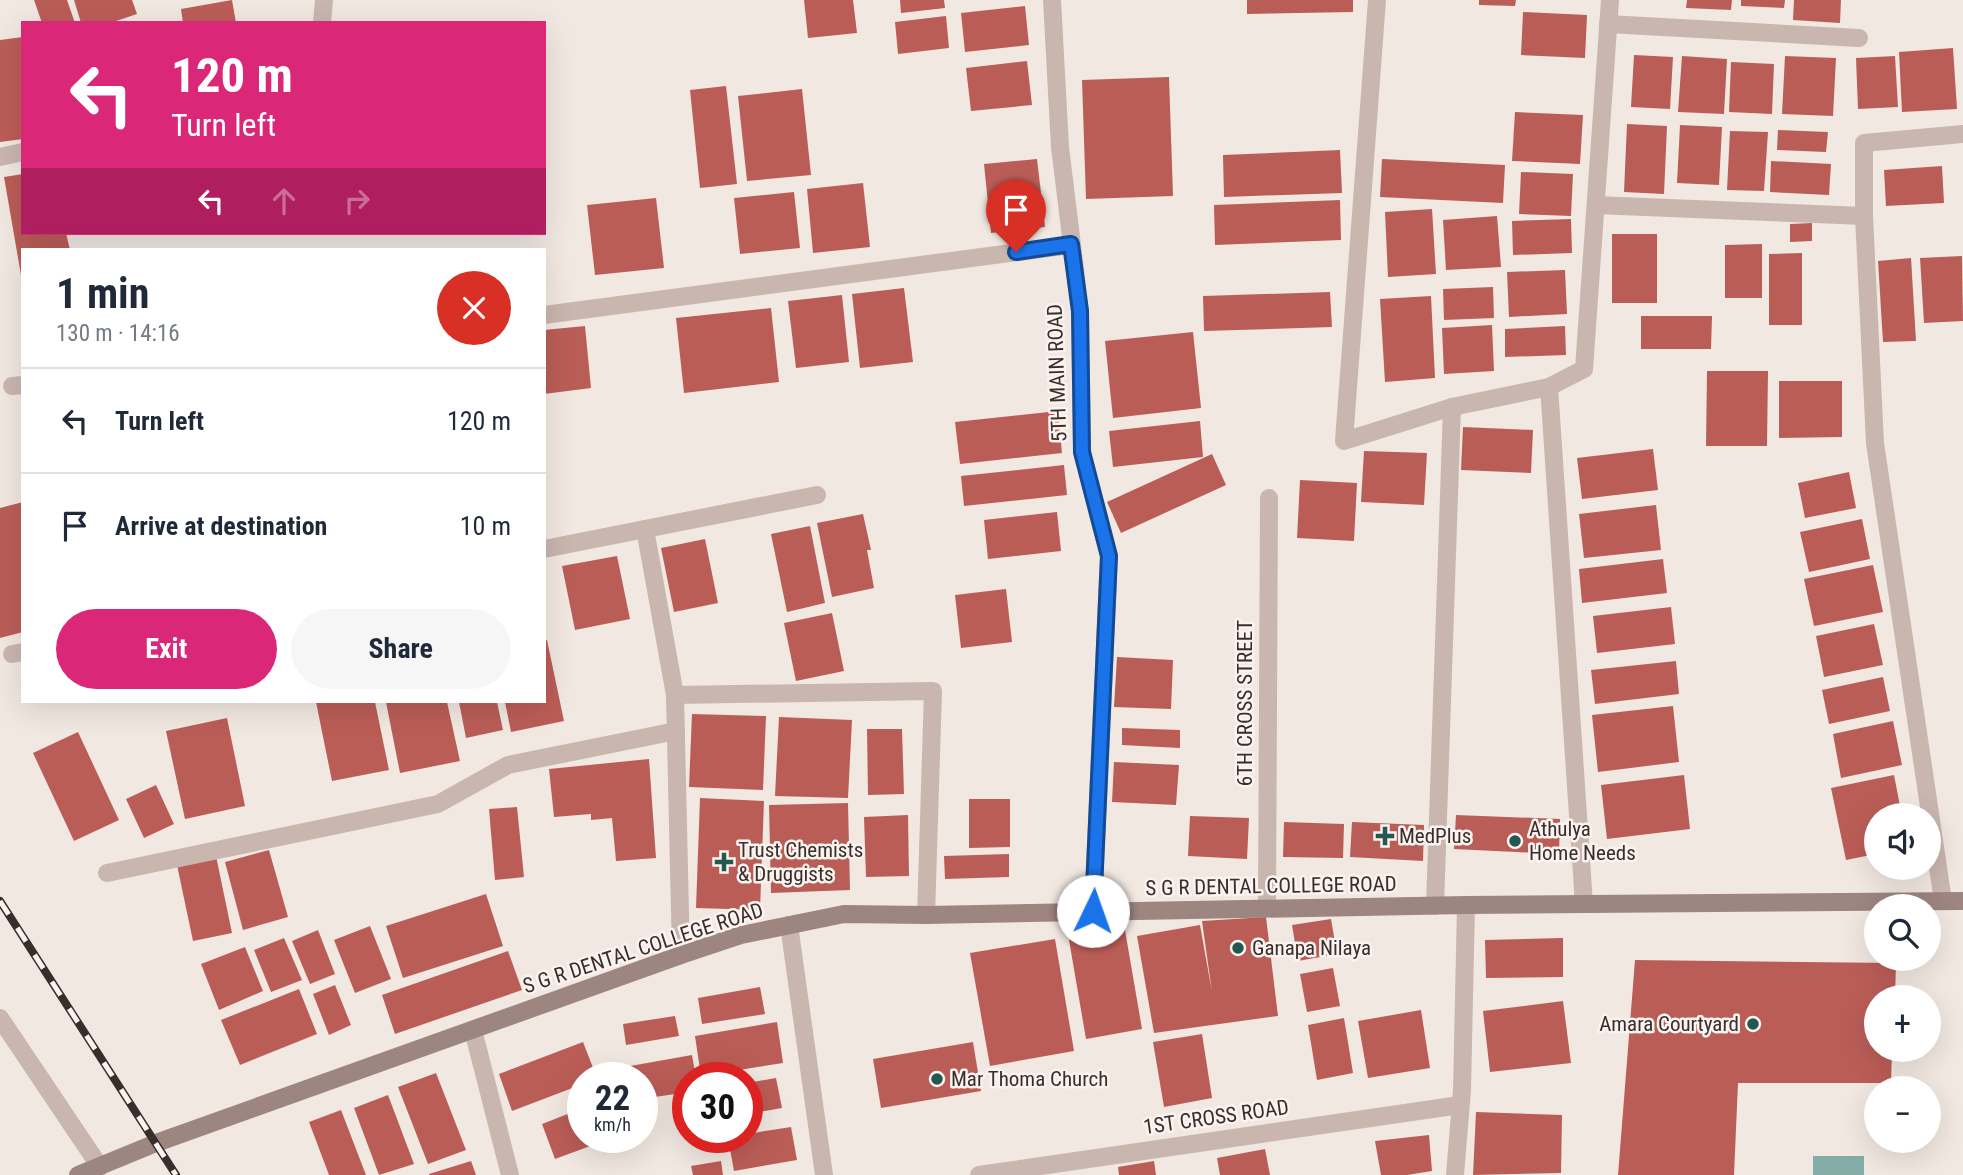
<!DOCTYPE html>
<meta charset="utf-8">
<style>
:root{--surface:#fff;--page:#f6f6f7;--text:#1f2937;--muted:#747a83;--line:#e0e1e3;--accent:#db2777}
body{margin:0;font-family:"Roboto Condensed",sans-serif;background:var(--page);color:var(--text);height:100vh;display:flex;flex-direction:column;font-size:26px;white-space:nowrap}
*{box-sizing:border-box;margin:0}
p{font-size:23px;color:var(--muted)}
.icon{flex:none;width:38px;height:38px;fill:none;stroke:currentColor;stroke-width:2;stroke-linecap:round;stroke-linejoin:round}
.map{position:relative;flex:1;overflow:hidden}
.sheet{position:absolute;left:21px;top:248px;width:525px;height:455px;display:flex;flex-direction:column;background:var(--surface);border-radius:0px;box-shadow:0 7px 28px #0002}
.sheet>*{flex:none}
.hud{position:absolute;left:21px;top:21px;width:525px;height:214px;border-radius:0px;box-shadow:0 7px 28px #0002;background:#db2777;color:#fff;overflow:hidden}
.buttons{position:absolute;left:1864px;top:803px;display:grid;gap:14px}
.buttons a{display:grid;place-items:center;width:77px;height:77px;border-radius:50%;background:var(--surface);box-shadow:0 7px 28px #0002;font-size:35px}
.speed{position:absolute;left:567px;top:1062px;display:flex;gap:14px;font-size:35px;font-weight:700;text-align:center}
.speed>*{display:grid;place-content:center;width:91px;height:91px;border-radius:50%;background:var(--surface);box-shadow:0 7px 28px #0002;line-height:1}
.speed small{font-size:18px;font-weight:400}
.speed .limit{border:10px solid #d22;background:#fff;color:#111}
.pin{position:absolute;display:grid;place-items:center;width:60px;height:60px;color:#fff;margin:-72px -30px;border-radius:50% 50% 50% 0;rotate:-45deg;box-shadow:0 0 7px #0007}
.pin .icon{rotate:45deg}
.me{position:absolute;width:77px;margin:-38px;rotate:3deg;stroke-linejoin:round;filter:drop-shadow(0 0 5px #0008)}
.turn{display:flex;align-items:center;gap:24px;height:147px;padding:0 35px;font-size:32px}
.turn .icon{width:91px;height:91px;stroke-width:2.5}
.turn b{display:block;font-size:49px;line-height:60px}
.lanes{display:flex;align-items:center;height:66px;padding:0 35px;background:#0003;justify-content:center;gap:35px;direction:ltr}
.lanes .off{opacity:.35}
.round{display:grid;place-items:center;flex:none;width:74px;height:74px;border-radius:37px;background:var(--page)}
.head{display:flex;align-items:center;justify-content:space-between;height:119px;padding:0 35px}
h1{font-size:42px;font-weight:700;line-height:52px}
.primary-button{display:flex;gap:14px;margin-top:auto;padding:14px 35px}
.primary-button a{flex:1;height:80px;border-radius:42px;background:var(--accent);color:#fff;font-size:28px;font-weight:700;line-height:80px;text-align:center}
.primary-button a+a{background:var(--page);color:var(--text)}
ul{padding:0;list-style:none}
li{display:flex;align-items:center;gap:21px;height:105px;padding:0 35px;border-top:2px solid var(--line)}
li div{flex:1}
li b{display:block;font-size:26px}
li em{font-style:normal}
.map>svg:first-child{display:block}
.water{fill:#84ada7}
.building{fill:#bb5d57}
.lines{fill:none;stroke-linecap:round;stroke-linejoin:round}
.street{stroke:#c9b6af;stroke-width:18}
.secondary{stroke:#9d8580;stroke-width:18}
.rail-casing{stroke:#392e2c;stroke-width:8}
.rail{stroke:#faf3ef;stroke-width:5;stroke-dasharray:16;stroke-linecap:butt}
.route-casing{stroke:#114b97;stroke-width:18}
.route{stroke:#1a73e8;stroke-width:12}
.poi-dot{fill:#255751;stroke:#faf3ef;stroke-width:2.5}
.labels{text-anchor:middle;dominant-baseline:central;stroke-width:5;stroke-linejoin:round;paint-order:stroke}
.street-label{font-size:21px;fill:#392e2c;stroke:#faf3ef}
.poi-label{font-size:21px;fill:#392e2c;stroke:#faf3ef;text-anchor:start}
</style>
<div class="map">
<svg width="1963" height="1175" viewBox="0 0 1963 1175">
<rect width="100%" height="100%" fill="#f2e8e2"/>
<!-- water -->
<rect class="water" x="1813" y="1156" width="51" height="19"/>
<!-- building -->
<g class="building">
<polygon points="34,0 67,0 75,23 42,23"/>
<polygon points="74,0 132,0 137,14 110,23 81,23"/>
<polygon points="232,0 236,23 183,23 181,9"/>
<polygon points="804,0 853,0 857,33 808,38"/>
<polygon points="900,0 944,0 945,8 901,13"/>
<polygon points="1247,0 1353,0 1353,12 1247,14"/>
<polygon points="1479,0 1516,0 1515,6 1479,5"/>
<polygon points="1687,0 1732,0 1731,10 1686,8"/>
<polygon points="1741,0 1785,0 1784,8 1741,6"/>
<polygon points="1794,0 1841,0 1840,23 1793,20"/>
<polygon points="1025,6 1029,45 965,52 961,13"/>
<polygon points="1523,12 1587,15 1585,58 1521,55"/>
<polygon points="946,16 949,48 898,54 895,22"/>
<polygon points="23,37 23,139 0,142 0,40"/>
<polygon points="1953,48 1957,109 1902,112 1899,52"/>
<polygon points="1634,55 1673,57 1670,109 1631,107"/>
<polygon points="1682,56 1727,59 1724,114 1678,112"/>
<polygon points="1785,56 1836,58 1833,116 1782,114"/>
<polygon points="1895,56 1898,107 1858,109 1856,58"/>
<polygon points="1027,61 1032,105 971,111 966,68"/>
<polygon points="1731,62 1774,64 1772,114 1729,112"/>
<polygon points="1169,77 1173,196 1086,199 1082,80"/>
<polygon points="726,86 737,184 700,188 690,90"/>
<polygon points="802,89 811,175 747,181 738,96"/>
<polygon points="1515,112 1583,115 1580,164 1512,161"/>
<polygon points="1627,124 1667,126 1664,194 1624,192"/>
<polygon points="1680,125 1722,127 1719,185 1677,183"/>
<polygon points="1778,130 1828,132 1826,152 1777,150"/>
<polygon points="1730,131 1768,132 1764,191 1727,190"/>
<polygon points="1340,150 1342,193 1224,197 1223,155"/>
<polygon points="1037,159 1045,227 991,233 984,164"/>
<polygon points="1382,159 1505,165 1503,203 1380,197"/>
<polygon points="1771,161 1831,164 1829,195 1770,192"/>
<polygon points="1942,166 1944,203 1886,206 1884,170"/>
<polygon points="1521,172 1573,174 1571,216 1519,214"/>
<polygon points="23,174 23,233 66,233 70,250 23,250 21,275 4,177"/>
<polygon points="863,183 870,247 813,253 807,189"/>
<polygon points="794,192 800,248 740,254 734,198"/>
<polygon points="656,198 664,268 595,275 587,205"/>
<polygon points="1340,200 1341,240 1215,245 1214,205"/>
<polygon points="1432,209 1436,274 1388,277 1385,212"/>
<polygon points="1497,216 1501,267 1446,270 1443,220"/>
<polygon points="1571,219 1572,253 1513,255 1512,221"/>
<polygon points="1812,223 1812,241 1790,242 1790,224"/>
<rect x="1612" y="234" width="45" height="69"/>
<polygon points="1762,244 1762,298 1725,298 1725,245"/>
<polygon points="1802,253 1802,325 1769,325 1769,254"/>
<polygon points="1962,256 1963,321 1924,323 1920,258"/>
<polygon points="1911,258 1916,341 1883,342 1878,261"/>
<polygon points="1565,270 1567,314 1509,317 1507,272"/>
<polygon points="1493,287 1494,318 1444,320 1443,289"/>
<polygon points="904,288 913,362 860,368 852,294"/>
<polygon points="1330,292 1332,327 1204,331 1203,296"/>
<polygon points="842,295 849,362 796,368 788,301"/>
<polygon points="1431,296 1435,378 1385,382 1380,299"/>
<polygon points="771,308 779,382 684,393 676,318"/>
<polygon points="1641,316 1712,316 1711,349 1641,349"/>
<polygon points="1492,325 1494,371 1444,374 1442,328"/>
<polygon points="585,326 591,388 544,394 544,330"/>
<polygon points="1565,326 1566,355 1505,357 1505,329"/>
<polygon points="1193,332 1201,408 1113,418 1105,341"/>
<polygon points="1707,371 1768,371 1767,446 1706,446"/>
<polygon points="1779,381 1842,381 1842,437 1779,438"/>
<polygon points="1058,411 1062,453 960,464 955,422"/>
<polygon points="1200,421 1203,457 1113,467 1109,431"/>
<polygon points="1463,427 1533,430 1531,473 1461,470"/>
<polygon points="1653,449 1658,490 1582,499 1577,458"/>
<polygon points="1364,451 1427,453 1424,505 1361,502"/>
<polygon points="1212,454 1226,485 1121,533 1107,502"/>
<polygon points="1064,465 1067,495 964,506 961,476"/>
<polygon points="1849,472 1856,508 1805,518 1798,483"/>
<polygon points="1300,480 1357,483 1354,541 1297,538"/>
<polygon points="23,502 23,632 0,638 0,508"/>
<polygon points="1656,505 1661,550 1584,558 1579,514"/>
<polygon points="1057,512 1061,551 988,559 984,520"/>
<polygon points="863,514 871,550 867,550 874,588 832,597 817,523"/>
<polygon points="1862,519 1870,559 1809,572 1800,532"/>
<polygon points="810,526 825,603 787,612 771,534"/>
<polygon points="705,539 718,603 674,612 661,548"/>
<polygon points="617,556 630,619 575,630 562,566"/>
<polygon points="1663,559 1667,593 1582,603 1579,569"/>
<polygon points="1873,565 1883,612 1814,626 1804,579"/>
<polygon points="1006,589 1012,642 961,648 955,595"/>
<polygon points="1671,607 1675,644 1597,653 1593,616"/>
<polygon points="832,613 844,671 796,681 784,623"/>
<polygon points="1874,624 1883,665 1824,677 1816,636"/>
<polygon points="547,640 564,721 511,732 505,702 544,702 544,641"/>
<polygon points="1117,657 1173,660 1171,709 1114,707"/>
<polygon points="1676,661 1679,694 1595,704 1591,670"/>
<polygon points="1883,677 1890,711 1829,724 1822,690"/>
<polygon points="316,702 375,702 389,770 332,781"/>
<polygon points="386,702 447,702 460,761 400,773"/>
<polygon points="459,702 497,702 503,730 466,738"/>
<polygon points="1673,706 1679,762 1598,772 1592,715"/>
<polygon points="692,714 766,716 763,790 689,787"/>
<polygon points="779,717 852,720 848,798 775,796"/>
<polygon points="227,718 245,806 185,819 166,731"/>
<polygon points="1893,721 1902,765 1841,778 1833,734"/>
<polygon points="1122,728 1180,730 1180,748 1122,745"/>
<polygon points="867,729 902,729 904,794 868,795"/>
<polygon points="78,732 119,820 74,841 33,753"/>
<polygon points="649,759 656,858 616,861 612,818 591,820 591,814 554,817 549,769"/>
<polygon points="1114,762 1179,765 1176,805 1112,802"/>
<polygon points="1684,775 1690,829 1607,839 1601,785"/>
<polygon points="1894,775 1902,816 1876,816 1876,854 1846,860 1831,788"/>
<polygon points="156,785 174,824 144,838 126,799"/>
<polygon points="700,798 764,801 760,910 696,908"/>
<polygon points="969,799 1010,799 1010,847 969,848"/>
<polygon points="848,803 850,890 771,893 769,805"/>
<polygon points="517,807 524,877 495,880 489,809"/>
<polygon points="908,815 909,876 866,877 864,817"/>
<polygon points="1456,815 1560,819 1559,854 1454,849"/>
<polygon points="1190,816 1249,818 1247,859 1188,856"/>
<polygon points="1284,822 1344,824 1343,858 1283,857"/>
<polygon points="1352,822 1424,825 1423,861 1350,857"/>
<polygon points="269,850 288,917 243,930 225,862"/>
<polygon points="1009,854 1009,877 945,879 944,856"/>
<polygon points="216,856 232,933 193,941 177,865"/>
<polygon points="486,894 503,946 403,978 386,926"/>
<polygon points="1266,917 1278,1016 1154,1033 1137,936 1200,925 1212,992 1202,921"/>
<polygon points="1331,919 1337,954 1298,961 1292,925"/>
<polygon points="370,926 391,979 355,993 334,940"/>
<polygon points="318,930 335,974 310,984 292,941"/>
<polygon points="1125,930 1142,1029 1086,1039 1069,940"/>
<polygon points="284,938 302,980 271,992 254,950"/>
<polygon points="1563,938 1563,977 1486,978 1485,940"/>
<polygon points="1055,939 1074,1051 990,1066 970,953"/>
<polygon points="245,947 263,991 219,1010 201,964"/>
<polygon points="508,951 522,990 395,1034 382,995"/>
<polygon points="1635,960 1896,963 1895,998 1876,998 1876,1050 1892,1050 1891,1083 1738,1083 1734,1175 1618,1175"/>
<polygon points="1333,968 1340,1006 1307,1012 1300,974"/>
<polygon points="335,985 351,1025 329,1035 313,994"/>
<polygon points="760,987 765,1014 702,1024 698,998"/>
<polygon points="299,989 317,1034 240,1065 221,1020"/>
<polygon points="1563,1001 1571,1063 1490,1072 1483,1011"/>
<polygon points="1421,1010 1430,1068 1368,1078 1358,1021"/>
<polygon points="675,1016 679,1036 626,1045 623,1024"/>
<polygon points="1344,1018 1353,1073 1317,1080 1308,1025"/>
<polygon points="777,1022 783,1063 701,1076 695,1036"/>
<polygon points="1202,1034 1212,1098 1164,1107 1153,1042"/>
<polygon points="583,1042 597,1078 583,1078 583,1084 512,1111 499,1074"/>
<polygon points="973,1042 981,1091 881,1108 873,1059"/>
<polygon points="692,1055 696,1078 688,1078 688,1092 642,1099 642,1078 621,1078 619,1068"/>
<polygon points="436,1073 466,1150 428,1164 398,1087"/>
<polygon points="776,1078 782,1108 747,1114 747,1083"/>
<polygon points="388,1095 414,1164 379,1175 354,1108"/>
<polygon points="583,1108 583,1138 612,1138 555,1159 542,1124"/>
<polygon points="341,1110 366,1175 329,1175 309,1122"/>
<polygon points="1476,1112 1562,1115 1561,1173 1473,1175"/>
<polygon points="791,1127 797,1160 734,1171 728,1138 747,1138 747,1134"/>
<polygon points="1429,1135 1432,1171 1407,1175 1381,1175 1375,1141"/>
<polygon points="1265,1149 1270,1175 1220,1175 1217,1158"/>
<polygon points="471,1161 476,1175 429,1175 429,1174"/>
<polygon points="721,1161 723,1175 693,1175 691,1166"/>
<polygon points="1154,1161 1156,1175 1119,1175 1118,1167"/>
</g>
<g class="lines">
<!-- street -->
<g class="street">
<polyline points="1052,0 1060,147 1080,311 1082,452 1109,556 1093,911"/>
<polyline points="1377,0 1344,441 1452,407 1549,387 1584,369 1610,0"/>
<polyline points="322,23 324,0"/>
<polyline points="1608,24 1859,38"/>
<polyline points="0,157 23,152"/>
<polyline points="1596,205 1864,216"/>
<polyline points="544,315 1071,245"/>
<polyline points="12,386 23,385"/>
<polyline points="1549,387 1584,904"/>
<polyline points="645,529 675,695 681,955"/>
<polyline points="544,549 817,495"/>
<polyline points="12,654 23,652"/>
<polyline points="675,695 933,691 926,915"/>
<polyline points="107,873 438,804 508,765 676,731"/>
<polyline points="1943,901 1875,443 1864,216 1864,143 1963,134"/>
<polyline points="1435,906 1452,407"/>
<polyline points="1267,908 1269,498"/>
<polyline points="789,925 824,1175"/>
<polyline points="0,1018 100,1167"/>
<polyline points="473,1030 510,1175"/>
<polyline points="979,1175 1460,1105"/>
<polyline points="1455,1175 1462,1090 1466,905"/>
</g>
<!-- secondary -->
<polyline class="secondary" points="78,1175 156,1143 681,955 741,935 844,914 926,915 1466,905 1963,901"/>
<defs>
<polyline id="rail" points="0,901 176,1175"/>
</defs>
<!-- rail casing -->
<use href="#rail" class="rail-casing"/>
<!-- rail -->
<use href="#rail" class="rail"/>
</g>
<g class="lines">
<defs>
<polyline id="route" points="1016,252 1071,244 1080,311 1082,452 1109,556 1093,911"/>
</defs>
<!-- route casing -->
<use href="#route" class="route-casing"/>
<!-- route -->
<use href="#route" class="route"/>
</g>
<!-- markers -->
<g class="poi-dot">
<path d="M1381.5 825.5h7v7h7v7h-7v7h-7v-7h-7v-7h7z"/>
<circle cx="1515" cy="841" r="7"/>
<path d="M720.5 851.5h7v7h7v7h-7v7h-7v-7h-7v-7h7z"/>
<circle cx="1238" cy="948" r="7"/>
<circle cx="1753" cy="1024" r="7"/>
<circle cx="937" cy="1079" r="7"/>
</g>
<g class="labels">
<!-- street labels -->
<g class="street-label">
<text transform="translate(1057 373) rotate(-92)">5TH MAIN ROAD</text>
<text transform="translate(1245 703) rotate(-90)">6TH CROSS STREET</text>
<text transform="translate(1271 886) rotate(-1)">S G R DENTAL COLLEGE ROAD</text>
<text transform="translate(643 948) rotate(-18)">S G R DENTAL COLLEGE ROAD</text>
<text transform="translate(1216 1117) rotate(-8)">1ST CROSS ROAD</text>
</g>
<!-- poi labels -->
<g class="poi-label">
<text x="1529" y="829">Athulya<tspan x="1529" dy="24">Home Needs</tspan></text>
<text x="1399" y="836">MedPlus</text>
<text x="738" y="850">Trust Chemists<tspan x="738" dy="24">&amp; Druggists</tspan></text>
<text x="1252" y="948">Ganapa Nilaya</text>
<text x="1739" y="1024" text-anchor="end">Amara Courtyard</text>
<text x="951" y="1079">Mar Thoma Church</text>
</g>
</g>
</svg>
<div class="buttons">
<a><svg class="icon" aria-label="sound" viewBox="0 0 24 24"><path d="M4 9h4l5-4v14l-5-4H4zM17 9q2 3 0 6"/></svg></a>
<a><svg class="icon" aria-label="search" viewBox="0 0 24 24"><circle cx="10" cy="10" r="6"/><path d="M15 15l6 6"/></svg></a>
<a>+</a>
<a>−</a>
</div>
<div class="speed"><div>22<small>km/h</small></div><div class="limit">30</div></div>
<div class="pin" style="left:1016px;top:252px;background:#d93025"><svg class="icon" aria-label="arrive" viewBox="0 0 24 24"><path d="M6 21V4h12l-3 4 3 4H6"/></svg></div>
<svg class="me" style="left:1093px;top:911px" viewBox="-20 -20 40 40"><circle r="19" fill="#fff"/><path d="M0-13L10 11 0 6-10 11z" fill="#1a73e8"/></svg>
<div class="hud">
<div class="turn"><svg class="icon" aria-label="left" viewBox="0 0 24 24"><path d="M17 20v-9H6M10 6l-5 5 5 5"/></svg><div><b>120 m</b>Turn left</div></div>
<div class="lanes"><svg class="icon" aria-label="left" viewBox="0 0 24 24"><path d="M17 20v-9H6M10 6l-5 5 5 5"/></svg><svg class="icon off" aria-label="ahead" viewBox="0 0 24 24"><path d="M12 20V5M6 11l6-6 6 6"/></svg><svg class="icon off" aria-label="right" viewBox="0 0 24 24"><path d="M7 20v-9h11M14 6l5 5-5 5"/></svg></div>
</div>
<section class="sheet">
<div class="head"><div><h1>1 min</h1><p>130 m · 14:16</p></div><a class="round" style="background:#d93025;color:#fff"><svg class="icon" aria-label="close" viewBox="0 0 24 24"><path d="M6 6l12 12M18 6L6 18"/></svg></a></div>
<ul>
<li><svg class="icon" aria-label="left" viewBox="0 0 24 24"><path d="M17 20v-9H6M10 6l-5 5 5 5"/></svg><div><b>Turn left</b></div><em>120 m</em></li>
<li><svg class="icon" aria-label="arrive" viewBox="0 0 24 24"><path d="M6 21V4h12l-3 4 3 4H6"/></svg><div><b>Arrive at destination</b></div><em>10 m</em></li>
</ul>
<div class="primary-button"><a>Exit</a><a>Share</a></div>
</section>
</div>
